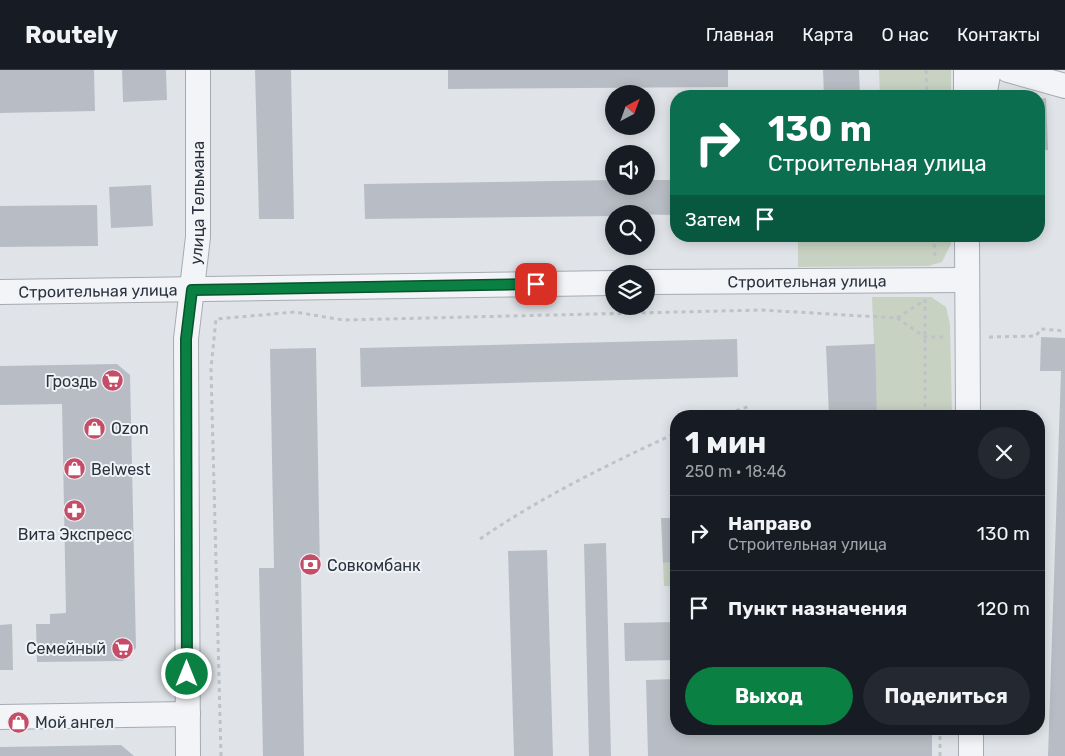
<!DOCTYPE html>
<html lang="ru">
<meta charset="utf-8">
<style>
:root{--surface:#171b24;--page:#242831;--text:#f1f3f6;--muted:#9ea1a6;--line:#363941;--accent:#0b8043}
body{margin:0;font-family:Rubik,sans-serif;background:var(--page);color:var(--text);height:100vh;display:flex;flex-direction:column;font-size:19px;white-space:nowrap}
*{box-sizing:border-box;margin:0}
p{font-size:16px;color:var(--muted)}
.icon{flex:none;width:28px;height:28px;fill:none;stroke:currentColor;stroke-width:2;stroke-linecap:round;stroke-linejoin:round}
.map{position:relative;flex:1;overflow:hidden}
.side{position:absolute;left:670px;top:340px;width:375px;height:325px;display:flex;flex-direction:column;background:var(--surface);border-radius:20px;box-shadow:0 2px 12px #0003}
.side>*{flex:none}
.top-card{position:absolute;left:670px;top:20px;width:375px;height:152px;border-radius:20px;box-shadow:0 2px 12px #0003;background:#0b6e4f;color:#fff;overflow:hidden}
.needle{width:32px;rotate:41deg}
.fabs{position:absolute;left:605px;top:15px;display:grid;gap:10px}
.fabs a{display:grid;place-items:center;width:50px;height:50px;border-radius:50%;background:var(--surface);box-shadow:0 2px 12px #0003;font-size:25px}
.pin{position:absolute;display:grid;place-items:center;width:42px;height:42px;color:#fff;margin:-21px;border-radius:10px;box-shadow:0 2px 8px #0006}
.me{position:absolute;width:55px;margin:-28px;rotate:0deg;stroke-linejoin:round;filter:drop-shadow(0 0 4px #0008)}
.turn{display:flex;align-items:center;gap:18px;height:105px;padding:0 15px;font-size:22px}
.turn .icon{width:65px;height:65px;stroke-width:2.5}
.turn b{display:block;font-size:35px;line-height:42px}
.then{display:flex;align-items:center;height:48px;padding:0 15px;background:#0003;gap:10px;font-size:19px}
.round{display:grid;place-items:center;flex:none;width:52px;height:52px;border-radius:26px;background:var(--page)}
.overview{display:flex;align-items:center;justify-content:space-between;height:85px;padding:0 15px}
h1{font-size:30px;font-weight:700;line-height:38px}
.primary-button{display:flex;gap:10px;margin-top:auto;padding:10px 15px}
.primary-button a{flex:1;height:58px;border-radius:30px;background:var(--accent);color:#fff;font-size:20px;font-weight:700;line-height:58px;text-align:center}
.primary-button a+a{background:var(--page);color:var(--text)}
ul{padding:0;list-style:none}
li{display:flex;align-items:center;gap:15px;height:75px;padding:0 15px;border-top:1px solid var(--line)}
li div{flex:1}
li b{display:block;font-size:19px}
li em{font-style:normal}
header{display:flex;align-items:center;gap:30px;box-sizing:border-box;height:70px;padding:0 25px;background:var(--surface);border-bottom:1px solid var(--line)}
header strong{font-size:24px}
nav{display:flex;gap:28px;margin-inline-start:auto;font-size:18px}
.map>svg:first-child{display:block}
.green{fill:#c7d2c2}
.building{fill:#b8bdc5}
.lines{fill:none;stroke-linecap:round;stroke-linejoin:round}
.minor-casing{stroke:#a6abb2;stroke-width:26}
.path{stroke:#bfc2c7;stroke-width:3;stroke-dasharray:4 4;stroke-linecap:butt}
.minor{stroke:#f3f4f7;stroke-width:24}
.route-casing{stroke:#07532c;stroke-width:12}
.route{stroke:#0b8043;stroke-width:9}
.labels{text-anchor:middle;dominant-baseline:central;stroke-width:4;stroke-linejoin:round;paint-order:stroke}
.street-label{font-size:16px;fill:#2a333f;stroke:#f0f3f6}
.poi-label{font-size:16px;fill:#2a333f;stroke:#f0f3f6;text-anchor:start}
</style>
<header>
<strong>Routely</strong>
<nav><a>Главная</a><a>Карта</a><a>О нас</a><a>Контакты</a></nav>
</header>
<div class="map">
<svg width="1065" height="686" viewBox="0 0 1065 686">
<rect width="100%" height="100%" fill="#e0e4e8"/>
<!-- green -->
<g class="green">
<polygon points="879,0 951,0 951,26 880,26"/>
<polygon points="798,166 951,166 951,174 942,192 928,196 798,197"/>
<polygon points="872,227 931,227 946,237 950,254 952,346 877,346"/>
<polygon points="676,492 676,516 664,516 663,493"/>
</g>
<!-- building -->
<g class="building">
<polygon points="0,0 94,0 95,41 0,43"/>
<polygon points="122,0 166,0 167,30 123,32"/>
<polygon points="255,0 291,0 294,149 259,149"/>
<polygon points="448,0 728,0 728,17 448,19"/>
<polygon points="823,0 859,0 860,26 824,26"/>
<polygon points="1046,28 1048,80 1039,81 1039,29"/>
<polygon points="614,110 614,116 646,116 646,110 676,110 676,145 614,144 614,146 365,149 364,114"/>
<polygon points="151,115 153,156 111,158 109,117"/>
<polygon points="97,135 98,176 0,177 0,136"/>
<polygon points="1041,267 1065,268 1065,686 1048,686 1061,301 1040,301"/>
<polygon points="737,269 738,307 361,317 360,278"/>
<polygon points="875,274 877,346 829,346 826,276"/>
<polygon points="316,278 320,501 301,501 304,686 263,686 259,498 274,498 270,279"/>
<polygon points="117,294 130,305 136,578 123,591 37,592 36,554 50,554 50,544 66,543 62,334 0,335 0,296"/>
<polygon points="661,448 676,448 676,492 663,493"/>
<polygon points="606,473 611,686 589,686 584,474"/>
<polygon points="547,480 553,686 514,686 508,481"/>
<polygon points="676,552 676,590 625,591 624,553"/>
<polygon points="12,554 13,600 0,600 0,555"/>
<polygon points="676,609 676,659 932,659 932,686 648,686 646,610"/>
<polygon points="121,675 134,686 0,686 0,677"/>
</g>
<g class="lines">
<defs>
<g id="minor">
<polyline points="966,0 966,26"/>
<polyline points="1008,0 1065,16"/>
<polyline points="984,26 989,0"/>
<polyline points="967,166 968,346"/>
<path id="s1" d="M646,212l321,-2"/>
<path id="s2" d="M0,222l614,-9"/>
<polyline points="0,647 188,644"/>
<polyline points="971,659 971,686"/>
<path id="s3" d="M188,686l-2,-417 12,-102v-167"/>
</g>
</defs>
<!-- minor casing -->
<use href="#minor" class="minor-casing"/>
<!-- path -->
<g class="path">
<polyline points="926,0 927,26"/>
<polyline points="934,166 935,190"/>
<polyline points="925,229 925,346"/>
<polyline points="897,248 925,267 947,267"/>
<polyline points="989,267 1036,266 1041,259 1065,261"/>
<polyline points="721,346 750,336"/>
<path d="M480,469c61,-42 129,-75 196,-106"/>
<polyline points="221,686 211,299 216,249 295,242 343,250 762,240 897,248 922,232"/>
<polyline points="940,686 940,659"/>
</g>
<!-- minor -->
<use href="#minor" class="minor"/>
</g>
<g class="lines">
<defs>
<polyline id="route" points="187,604 186,269 192,220 536,214"/>
</defs>
<!-- route casing -->
<use href="#route" class="route-casing"/>
<!-- route -->
<use href="#route" class="route"/>
</g>
<!-- icons -->
<defs>
<symbol id="supermarket-disc" viewBox="-11 -11 22 22"><circle r="9.5" fill="#c54d67" stroke="#f0f3f6"/><path d="M-6-5.5h2.5l.6 2H6L4.5 2H-2.5L-4.4-4H-6ZM-1.5 3.2a1.3 1.3 0 1 0 .1 0ZM3 3.2a1.3 1.3 0 1 0 .1 0Z" fill="#fff"/></symbol>
<symbol id="shop-disc" viewBox="-11 -11 22 22"><circle r="9.5" fill="#c54d67" stroke="#f0f3f6"/><path d="M-5-2.5h2.3a2.7 3.5 0 0 1 5.4 0H5L5.5 6h-11ZM-1.5-2.5h3a1.5 2.3 0 0 0-3 0Z" fill="#fff"/></symbol>
<symbol id="pharmacy-disc" viewBox="-11 -11 22 22"><circle r="9.5" fill="#c54d67" stroke="#f0f3f6"/><path d="M-2-6h4v4h4v4h-4v4h-4v-4h-4v-4h4Z" fill="#fff"/></symbol>
<symbol id="bank-disc" viewBox="-11 -11 22 22"><circle r="9.5" fill="#c54d67" stroke="#f0f3f6"/><path d="M-6-4H6V4H-6ZM0-2.3a2.3 2.3 0 1 0 0 4.6a2.3 2.3 0 1 0 0-4.6Z" fill="#fff"/></symbol>
</defs>
<g fill-rule="evenodd">
<use href="#supermarket-disc" x="100" y="298" width="25" height="25"/>
<use href="#shop-disc" x="82" y="346" width="25" height="25"/>
<use href="#shop-disc" x="62" y="386" width="25" height="25"/>
<use href="#pharmacy-disc" x="62" y="428" width="25" height="25"/>
<use href="#bank-disc" x="298" y="482" width="25" height="25"/>
<use href="#supermarket-disc" x="110" y="566" width="25" height="25"/>
<use href="#shop-disc" x="6" y="640" width="25" height="25"/>
</g>
<g class="labels">
<!-- street labels -->
<g class="street-label">
<text stroke="none"><textPath href="#s3" startOffset="554">улица Тельмана</textPath></text>
<text stroke="none"><textPath href="#s1" startOffset="161">Строительная улица</textPath></text>
<text stroke="none"><textPath href="#s2" startOffset="98">Строительная улица</textPath></text>
</g>
<!-- poi labels -->
<g class="poi-label">
<text x="97" y="311" text-anchor="end">Гроздь</text>
<text x="111" y="358">Ozon</text>
<text x="91" y="399">Belwest</text>
<text x="75" y="464" text-anchor="middle">Вита Экспресс</text>
<text x="327" y="495">Совкомбанк</text>
<text x="106" y="578" text-anchor="end">Семейный</text>
<text x="35" y="652">Мой ангел</text>
</g>
</g>
</svg>
<div class="fabs">
<a><svg class="needle" viewBox="-14 -14 28 28"><path d="M0-13l5 13h-10z" fill="#e53935"/><path d="M0 13l5-13h-10z" fill="#9ea1a6"/></svg></a>
<a><svg class="icon" aria-label="sound" viewBox="0 0 24 24"><path d="M4 9h4l5-4v14l-5-4H4zM17 9q2 3 0 6"/></svg></a>
<a><svg class="icon" aria-label="search" viewBox="0 0 24 24"><circle cx="10" cy="10" r="6"/><path d="M15 15l6 6"/></svg></a>
<a><svg class="icon" aria-label="layers" viewBox="0 0 24 24"><path d="M12 4l9 5-9 5-9-5zM3 14l9 5 9-5"/></svg></a>
</div>
<div class="pin" style="left:536px;top:214px;background:#d93025"><svg class="icon" aria-label="arrive" viewBox="0 0 24 24"><path d="M6 21V4h12l-3 4 3 4H6"/></svg></div>
<svg class="me" style="left:187px;top:604px" viewBox="-20 -20 40 40"><circle r="17" fill="#0b8043" stroke="#fff" stroke-width="3"/><path d="M0-11L8 9 0 5-8 9z" fill="#fff"/></svg>
<div class="top-card">
<div class="turn"><svg class="icon" aria-label="right" viewBox="0 0 24 24"><path d="M7 20v-9h11M14 6l5 5-5 5"/></svg><div><b>130 m</b>Строительная улица</div></div>
<div class="then">Затем<svg class="icon" aria-label="arrive" viewBox="0 0 24 24"><path d="M6 21V4h12l-3 4 3 4H6"/></svg></div>
</div>
<section class="side">
<div class="overview"><div><h1>1 мин</h1><p>250 m · 18:46</p></div><a class="round"><svg class="icon" aria-label="close" viewBox="0 0 24 24"><path d="M6 6l12 12M18 6L6 18"/></svg></a></div>
<ul>
<li><svg class="icon" aria-label="right" viewBox="0 0 24 24"><path d="M7 20v-9h11M14 6l5 5-5 5"/></svg><div><b>Направо</b><p>Строительная улица</p></div><em>130 m</em></li>
<li><svg class="icon" aria-label="arrive" viewBox="0 0 24 24"><path d="M6 21V4h12l-3 4 3 4H6"/></svg><div><b>Пункт назначения</b></div><em>120 m</em></li>
</ul>
<div class="primary-button"><a>Выход</a><a>Поделиться</a></div>
</section>
</div>
